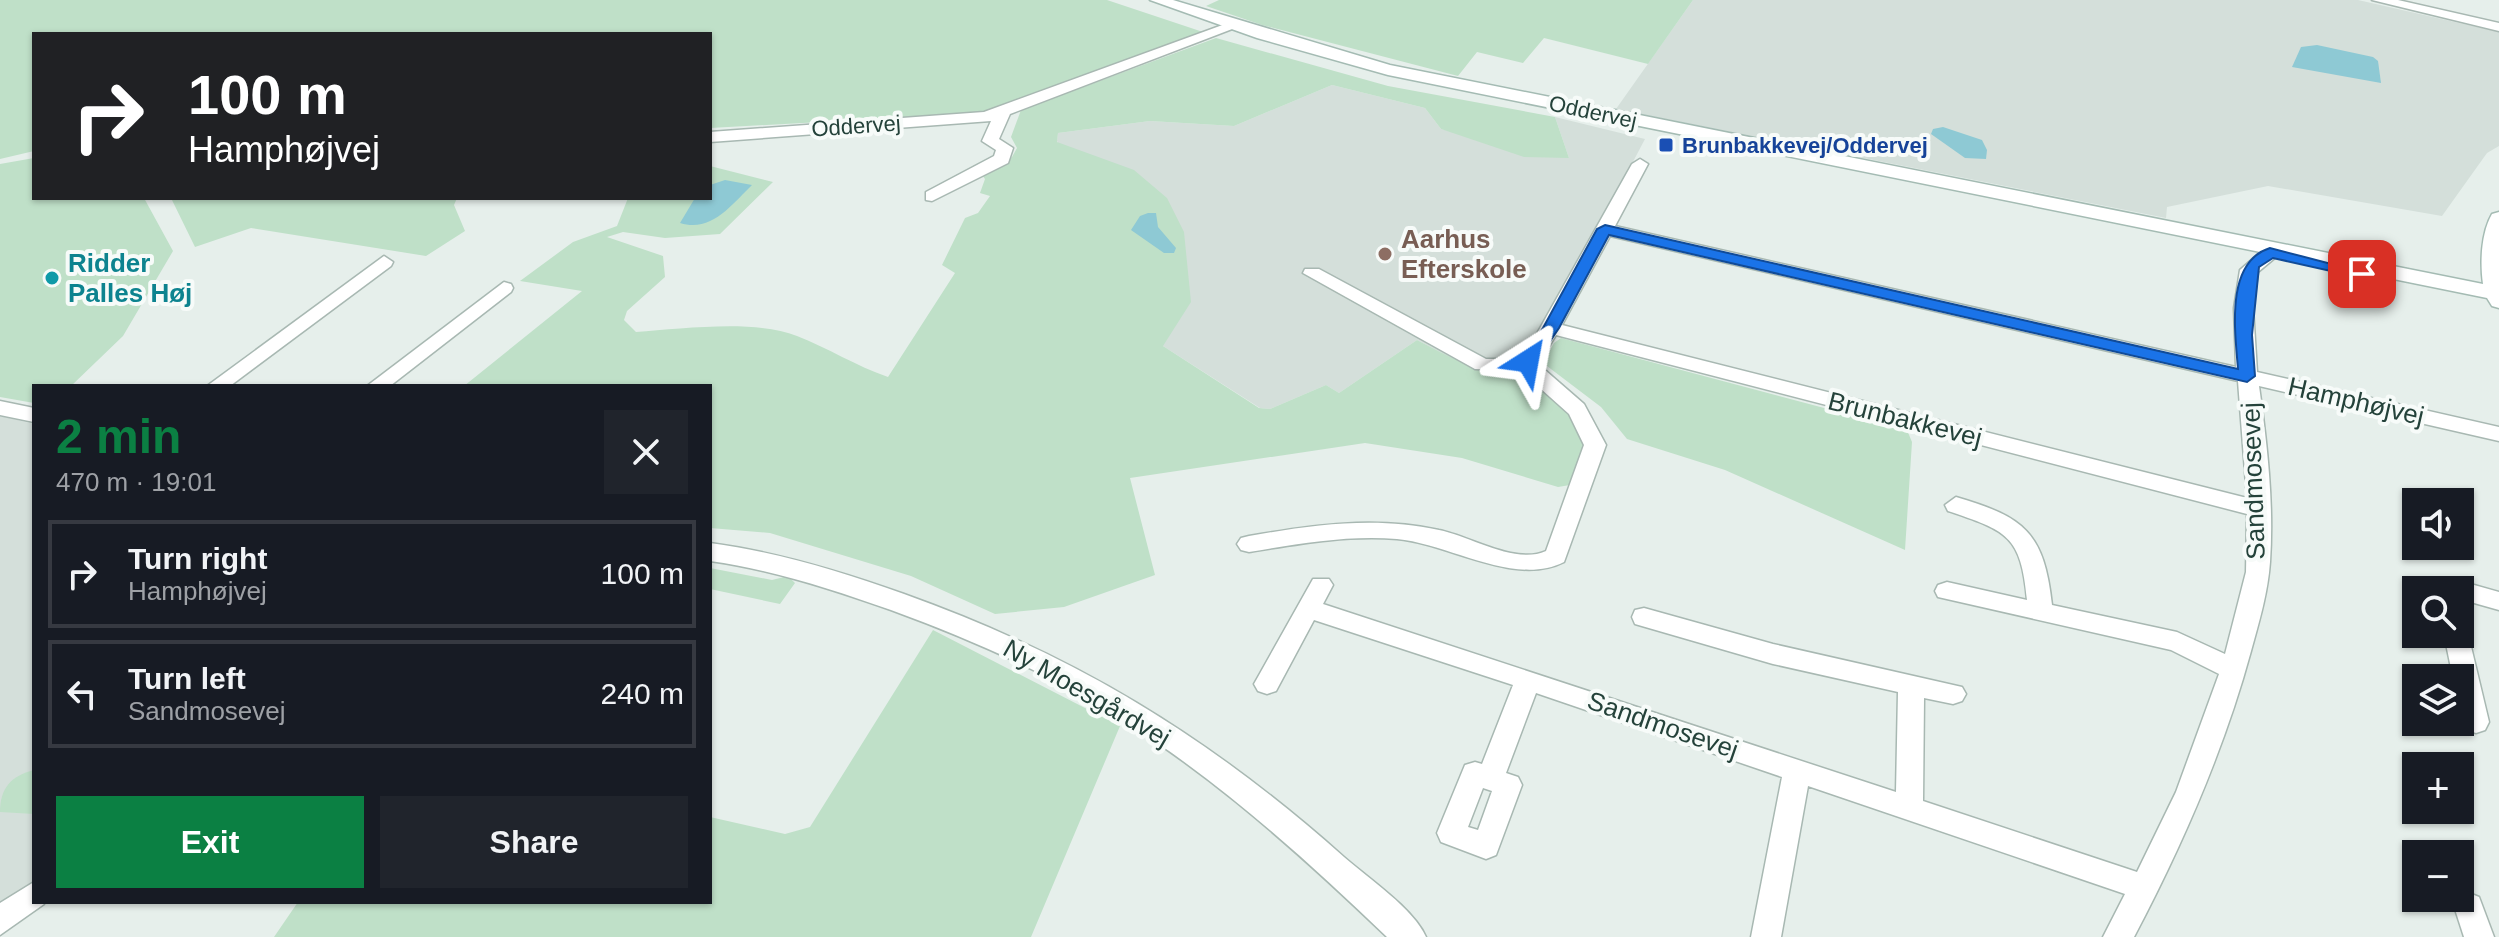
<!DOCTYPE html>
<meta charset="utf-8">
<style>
:root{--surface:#171b24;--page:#20242c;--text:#f1f3f6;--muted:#9ea1a6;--line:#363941;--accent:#0b8043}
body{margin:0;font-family:Arial,sans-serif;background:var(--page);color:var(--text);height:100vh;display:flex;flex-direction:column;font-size:30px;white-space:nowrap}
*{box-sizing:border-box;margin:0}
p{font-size:26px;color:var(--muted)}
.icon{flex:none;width:44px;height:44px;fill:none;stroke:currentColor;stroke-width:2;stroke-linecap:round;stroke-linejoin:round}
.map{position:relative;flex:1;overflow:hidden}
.details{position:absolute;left:32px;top:384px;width:680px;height:520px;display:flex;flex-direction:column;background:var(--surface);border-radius:0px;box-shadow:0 2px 6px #0004}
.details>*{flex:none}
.banner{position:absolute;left:32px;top:32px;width:680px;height:168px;border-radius:0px;box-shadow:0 2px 6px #0004;background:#202124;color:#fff;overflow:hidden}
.controls{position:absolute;left:2402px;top:488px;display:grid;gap:16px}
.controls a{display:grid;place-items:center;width:72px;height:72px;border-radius:0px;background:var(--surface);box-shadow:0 2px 6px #0004;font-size:40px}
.pin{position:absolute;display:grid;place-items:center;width:68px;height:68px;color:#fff;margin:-34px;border-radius:16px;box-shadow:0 4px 12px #0006}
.me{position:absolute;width:88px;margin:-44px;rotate:34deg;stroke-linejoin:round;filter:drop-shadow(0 0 6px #0008)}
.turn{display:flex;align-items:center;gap:28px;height:168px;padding:0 24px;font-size:36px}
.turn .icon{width:104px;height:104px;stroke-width:2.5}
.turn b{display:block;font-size:56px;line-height:68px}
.round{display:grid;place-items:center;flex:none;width:84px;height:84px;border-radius:0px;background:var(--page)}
.headline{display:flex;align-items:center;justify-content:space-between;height:136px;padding:0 24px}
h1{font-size:48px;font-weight:600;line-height:60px;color:var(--accent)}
.action{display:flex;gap:16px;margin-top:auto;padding:16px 24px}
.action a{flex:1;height:92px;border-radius:0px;background:var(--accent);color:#fff;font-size:32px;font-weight:600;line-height:92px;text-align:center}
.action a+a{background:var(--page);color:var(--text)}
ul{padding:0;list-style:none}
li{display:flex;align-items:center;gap:24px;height:108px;margin:0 16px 12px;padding:0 8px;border:4px solid var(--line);border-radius:0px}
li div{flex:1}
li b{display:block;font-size:30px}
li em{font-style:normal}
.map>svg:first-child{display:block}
.built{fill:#d4dfda}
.green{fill:#bfe0c8}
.water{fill:#8ec9d4}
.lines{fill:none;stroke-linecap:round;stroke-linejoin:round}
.minor-casing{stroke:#a8b8b2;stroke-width:3}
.tertiary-casing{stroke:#a8b8b2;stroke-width:3}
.secondary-casing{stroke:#a4bbb3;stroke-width:3}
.minor{fill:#fff;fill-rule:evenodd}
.tertiary{fill:#fff;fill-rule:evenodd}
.secondary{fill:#fff;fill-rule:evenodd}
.route{fill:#1a73e8;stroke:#114b97;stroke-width:2}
.transit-dot{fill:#1a4fb4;stroke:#f7fbf9;stroke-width:3}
.education-dot{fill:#8d6e63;stroke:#f7fbf9;stroke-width:3}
.culture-dot{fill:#0f9aa8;stroke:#f7fbf9;stroke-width:3}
.labels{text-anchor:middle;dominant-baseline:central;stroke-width:8;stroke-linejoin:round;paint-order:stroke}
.far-street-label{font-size:22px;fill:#24423a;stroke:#f7fbf9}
.far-transit-label{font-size:22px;font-weight:bold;fill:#164399;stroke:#f7fbf9;text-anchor:start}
.education-label{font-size:26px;font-weight:bold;fill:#785e54;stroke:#f7fbf9;text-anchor:start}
.culture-label{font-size:26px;font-weight:bold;fill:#0d838f;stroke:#f7fbf9;text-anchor:start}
.street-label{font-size:26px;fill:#24423a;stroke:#f7fbf9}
</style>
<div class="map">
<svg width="2499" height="937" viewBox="0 0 2499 937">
<rect width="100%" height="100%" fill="#e6efeb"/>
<!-- built -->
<g class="built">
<polygon points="1693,0 2358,0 2499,32 2499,146 2487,153 2442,216 2268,186 2167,207 2166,218 1616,109"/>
<polygon points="1332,85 1425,108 1441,129 1569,158 1555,117 1645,139 1522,372 1505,374 1468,367 1417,340 1339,393 1326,385 1270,409 1260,408 1163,346 1057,141 1058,133 1150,121 1234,126"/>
<polygon points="0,416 34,424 34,887 0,913"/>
</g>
<!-- green -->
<g class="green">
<polygon points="0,0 1107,0 1206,33 1001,112 710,128 710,34 34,34 34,151 0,159"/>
<polygon points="1219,0 1693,0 1648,64 1544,38 1523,63 1477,52 1458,76 1262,25 1206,6"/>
<path d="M1216,38l172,48 167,31 14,41 -45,-1 -83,-28 -16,-21 -93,-23 -98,41 -84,-5 -92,12 -1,9 77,28 33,28 17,34 7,70 -28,44 96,62 11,1 56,-24 13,8 78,-53c35,18 65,36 105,32l54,48 9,21 -15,44 -12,2 -96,-29 -97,-15 -235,35 25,97 -91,32 -69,7 -84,-38 -141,-43 -60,-5v-142h-246l118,-95 -62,-10 53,-39 44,-16 11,-28h82v-32l63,16 -53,52 -55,4 -42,-6 -16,5 56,19 2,21 -38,34 -3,9 12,12c46,-3 118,-13 161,4 31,12 59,30 91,41l67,-104 -13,-8 23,-47 13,-5 12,-17 -10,-3 5,-14 -3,-4 30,-18 5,-9 -6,-11 10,-27z"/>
<polygon points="34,158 34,198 144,198 173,251 123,336 71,386 34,386 34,403 0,397 0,164"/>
<polygon points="171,198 457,198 454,205 465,231 426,256 251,228 195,247"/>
<polygon points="1561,338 1907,430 1912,442 1905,550 1725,470 1627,439 1601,407 1543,363 1554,343"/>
<polygon points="710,568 772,580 788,576 795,583 780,604 710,589"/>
<polygon points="933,630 1120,726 1031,937 274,937 298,902 710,902 710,817 785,834 810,827"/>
<path d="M34,770v44l-34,-2c0,-24 11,-36 34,-42z"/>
</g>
<!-- water -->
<g class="water">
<polygon points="2317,45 2373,57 2378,61 2381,83 2292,67 2301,47"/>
<polygon points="1943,127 1982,140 1987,150 1986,159 1965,158 1931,134 1933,129"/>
<path d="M725,180l27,5c-20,19 -40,48 -72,38l15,-25h15v-13z"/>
<polygon points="1148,213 1156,213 1158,227 1176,248 1174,253 1164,253 1131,230 1140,216"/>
</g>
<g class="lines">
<defs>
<g id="minor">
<polygon points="2372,0 2398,0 2499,23 2499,31"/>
<polygon points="1228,23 1240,26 1010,114 999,139 1013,148 1008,163 932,201 926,200 926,192 994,156 996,150 982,141 991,121 710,142 710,132 984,112"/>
<path d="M1640,159l8,5 -33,62 621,141 -2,-59 6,-38 24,-21h12v8l-18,15 -5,36 4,64 242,55v14l-240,-55c8,57 15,118 11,176 -2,30 -11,60 -19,89 -27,99 -69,195 -117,286h-31l22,-43 -317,-108 -27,151h-30l31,-160 -246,-84 -30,80 12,4 4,8 -26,70 -10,4 -45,-17 -4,-9 28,-68 10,-3 7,2 31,-79 -199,-65 -38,71 -9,3 -9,-3 -4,-7 4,-7 55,-98h16l4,6 -10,19 573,188 2,-100 -125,-28 -138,-40 -3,-7 3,-7 9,-2 129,36 189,43 4,7 -4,7 -9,3 -29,-6 -1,103 214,71 39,-80 43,-118 -48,-24 -233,-53 -3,-6 3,-6 9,-3 80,18c-6,-65 -20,-69 -79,-89l-3,-6 11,-8c69,20 88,36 96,108l125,27 48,22 21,-82 1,-58 -691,-179 -18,29 46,40 22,41 -42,117c-49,25 -114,-18 -167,-23 -50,-4 -99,5 -148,13l-8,-2 -4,-6 4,-6 8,-2c63,-11 126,-20 190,-6 31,6 76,35 107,21l38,-106 -15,-31 -48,-43 -46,-2 -172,-96 2,-4h14l167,90h29l10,-4 107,-191zM1610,236l628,145 9,117 -685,-173zM1483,788l9,3 -14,39 -10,-3z"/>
<polygon points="384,256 393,262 391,266 230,386 207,386"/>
<polygon points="504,282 511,284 513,288 511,292 390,386 367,386"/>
<polygon points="0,401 34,408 34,422 0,415"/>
<polygon points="2460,581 2499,592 2499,610 2460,599 2460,590 2448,590 2451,584"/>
<polygon points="2460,626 2468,634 2489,722 2485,730 2476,733 2467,730 2460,709 2460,678 2453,678 2444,634 2460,634"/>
<polygon points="34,882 34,902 44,904 0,935 0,903"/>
<polygon points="2469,893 2479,897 2494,937 2464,937 2454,906 2460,896"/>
</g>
<path id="tertiary" d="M710,543c67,9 130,28 194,51 171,61 304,142 440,263 24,21 70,52 82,80h-39c-97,-93 -200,-185 -319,-249 -57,-31 -117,-56 -177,-78 -60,-21 -118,-40 -181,-49z"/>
<path id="secondary" d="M1150,0h23l217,65 1093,219c-3,-21 -2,-51 9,-70l7,-2v96l-7,-2 -5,-8 -1099,-223 -131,-37z"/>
</defs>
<!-- minor casing -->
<use href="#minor" class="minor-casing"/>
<!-- tertiary casing -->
<use href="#tertiary" class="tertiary-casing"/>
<!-- secondary casing -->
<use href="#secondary" class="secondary-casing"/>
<!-- minor -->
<use href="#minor" class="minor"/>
<!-- tertiary -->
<use href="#tertiary" class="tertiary"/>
<!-- secondary -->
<use href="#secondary" class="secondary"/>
</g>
<!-- route -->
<path class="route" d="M1605,225l633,144c-3,-38 -13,-107 32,-121l100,26 -8,4 -89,-20 -14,9 -7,68 3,41 -8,6 -638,-147 -50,93 -25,37h-12l-2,-4 23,-33 54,-99z"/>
<!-- markers -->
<rect class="transit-dot" x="1658" y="137" width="16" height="16" rx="4"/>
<circle class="education-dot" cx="1385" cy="254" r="8"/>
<circle class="culture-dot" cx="52" cy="278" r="8"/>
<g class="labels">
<!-- far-street labels -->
<g class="far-street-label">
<text transform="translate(1593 112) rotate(12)">Oddervej</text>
<text transform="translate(856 126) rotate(-4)">Oddervej</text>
</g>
<!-- far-transit labels -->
<g class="far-transit-label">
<text x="1682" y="145">Brunbakkevej/Oddervej</text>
</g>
<!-- education labels -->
<g class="education-label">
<text x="1401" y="239">Aarhus<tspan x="1401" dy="30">Efterskole</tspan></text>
</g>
<!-- culture labels -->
<g class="culture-label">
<text x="68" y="263">Ridder<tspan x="68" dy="30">Palles Høj</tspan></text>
</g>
<!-- street labels -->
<g class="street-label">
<text transform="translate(2356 401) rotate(13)">Hamphøjvej</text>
<text transform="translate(1905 419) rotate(14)">Brunbakkevej</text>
<text transform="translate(2253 481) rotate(-92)">Sandmosevej</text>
<text transform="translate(1087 693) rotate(30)">Ny Moesgårdvej</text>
<text transform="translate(1663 725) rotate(19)">Sandmosevej</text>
</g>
</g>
</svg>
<div class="controls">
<a><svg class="icon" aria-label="sound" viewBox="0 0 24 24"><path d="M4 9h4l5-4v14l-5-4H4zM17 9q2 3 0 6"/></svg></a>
<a><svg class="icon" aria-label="search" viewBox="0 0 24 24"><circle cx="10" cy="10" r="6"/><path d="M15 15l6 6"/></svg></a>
<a><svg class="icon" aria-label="layers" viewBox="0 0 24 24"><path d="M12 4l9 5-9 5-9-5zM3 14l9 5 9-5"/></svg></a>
<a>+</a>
<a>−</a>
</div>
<div class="pin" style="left:2362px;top:274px;background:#d93025"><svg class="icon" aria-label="arrive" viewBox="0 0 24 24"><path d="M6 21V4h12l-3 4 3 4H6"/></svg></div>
<svg class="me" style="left:1528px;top:361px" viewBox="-20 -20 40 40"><path d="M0-17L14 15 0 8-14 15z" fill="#1a73e8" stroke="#fff" stroke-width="4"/></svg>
<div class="banner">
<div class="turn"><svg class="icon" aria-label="right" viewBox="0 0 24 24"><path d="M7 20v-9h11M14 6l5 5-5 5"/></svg><div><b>100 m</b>Hamphøjvej</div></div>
</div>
<section class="details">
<div class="headline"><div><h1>2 min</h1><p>470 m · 19:01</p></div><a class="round"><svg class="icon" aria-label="close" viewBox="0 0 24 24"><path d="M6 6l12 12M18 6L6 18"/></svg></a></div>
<ul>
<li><svg class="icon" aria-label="right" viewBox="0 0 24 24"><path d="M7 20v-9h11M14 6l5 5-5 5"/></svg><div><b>Turn right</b><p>Hamphøjvej</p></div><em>100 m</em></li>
<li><svg class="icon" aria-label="left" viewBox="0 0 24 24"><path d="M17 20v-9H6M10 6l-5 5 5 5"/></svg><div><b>Turn left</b><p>Sandmosevej</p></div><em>240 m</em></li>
</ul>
<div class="action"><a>Exit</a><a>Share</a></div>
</section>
</div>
